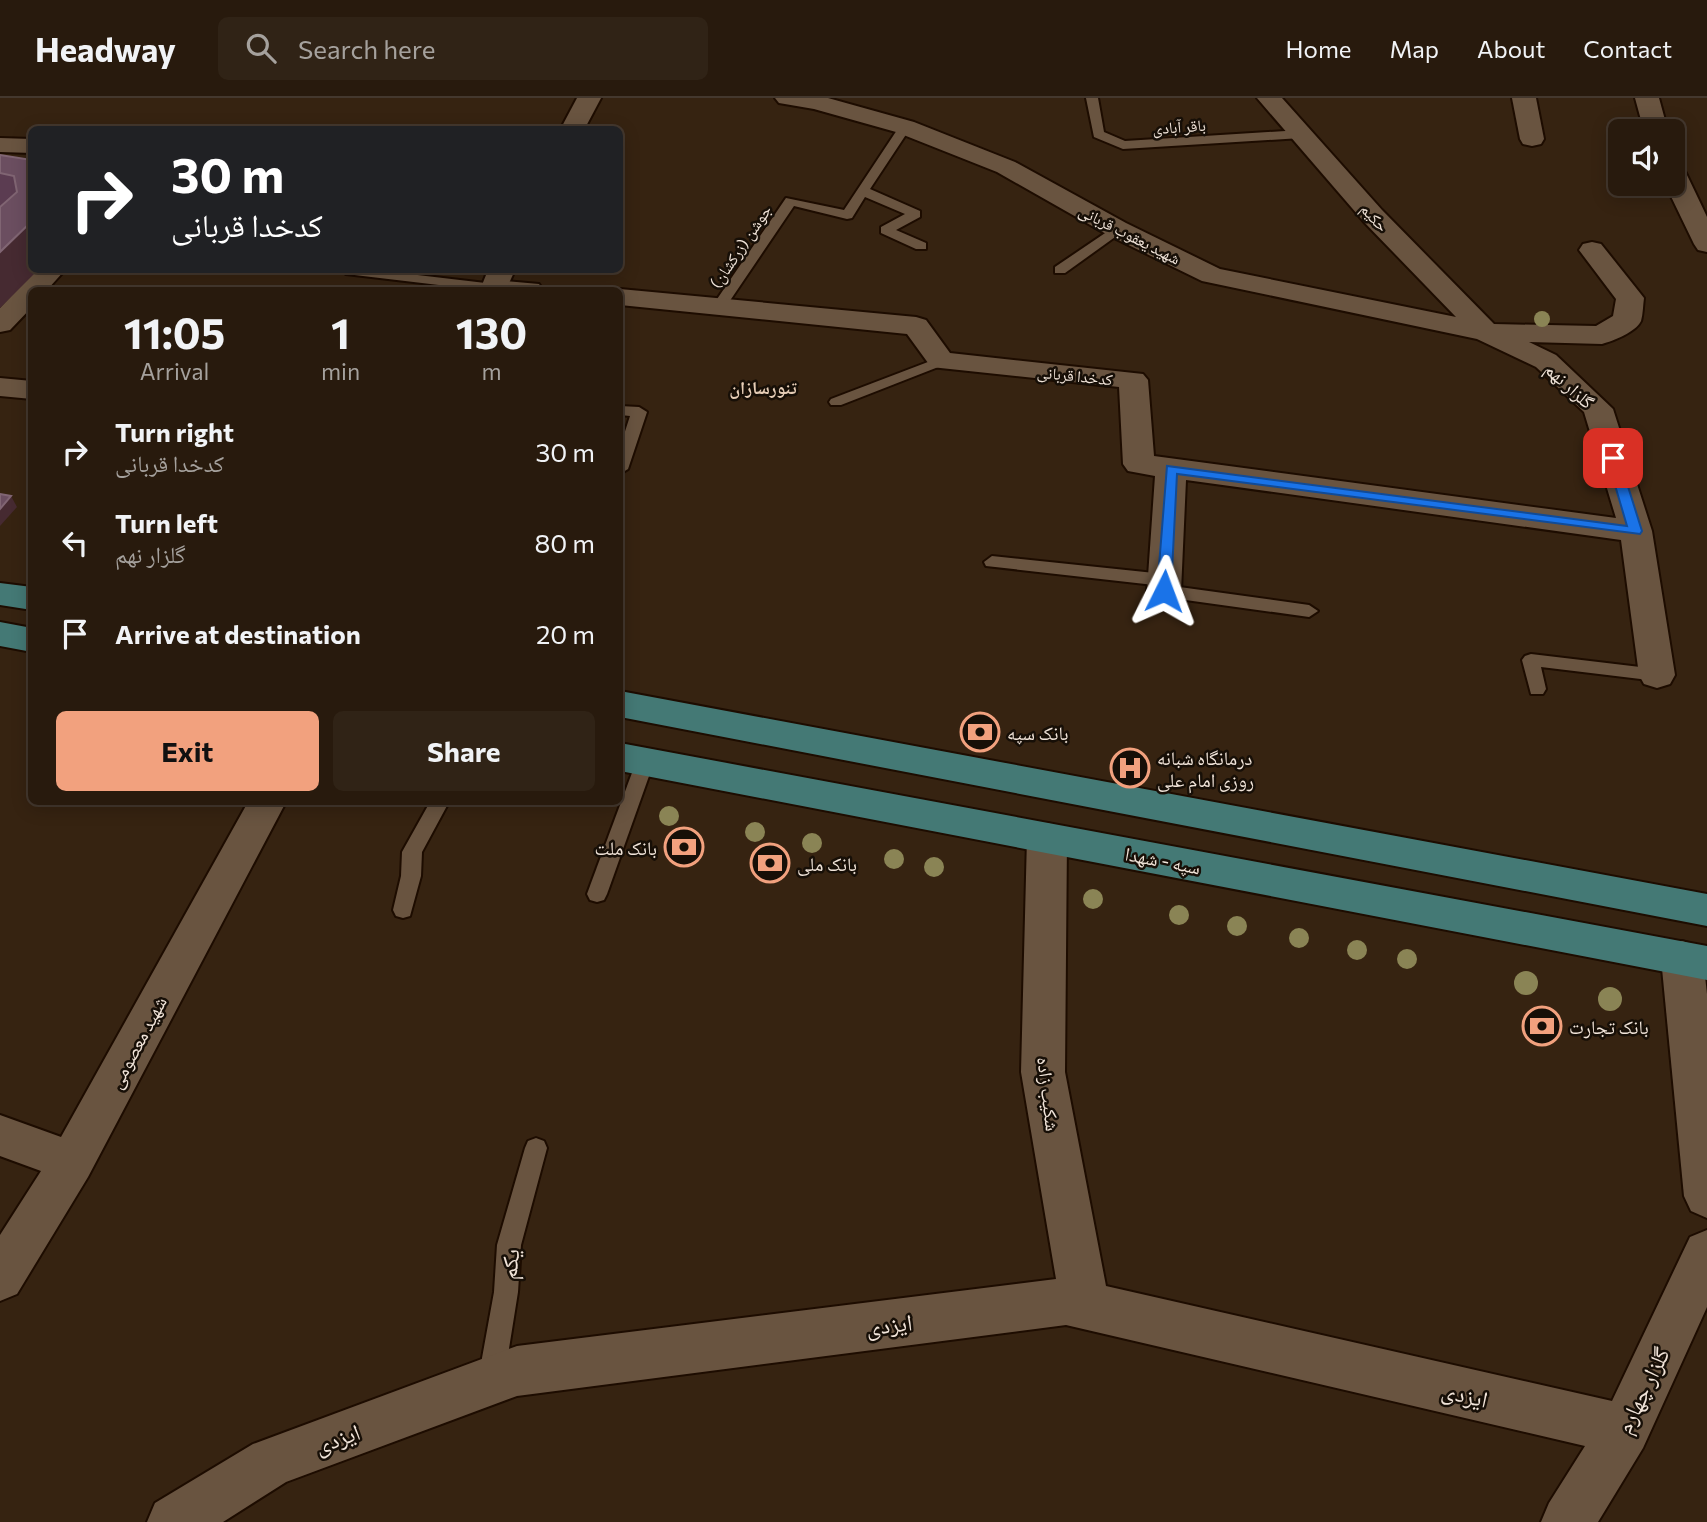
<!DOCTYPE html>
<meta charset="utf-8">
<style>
:root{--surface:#281a0d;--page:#302316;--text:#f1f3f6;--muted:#a5a19d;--line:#44382e;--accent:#f2a17e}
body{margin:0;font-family:Commissioner,"Noto Naskh Arabic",sans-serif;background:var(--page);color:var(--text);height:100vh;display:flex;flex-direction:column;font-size:26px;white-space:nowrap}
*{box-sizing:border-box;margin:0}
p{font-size:23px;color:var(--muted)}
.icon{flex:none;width:38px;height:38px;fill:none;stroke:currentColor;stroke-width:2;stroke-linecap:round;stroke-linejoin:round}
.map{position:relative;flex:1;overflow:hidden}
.drawer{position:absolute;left:28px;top:189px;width:595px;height:518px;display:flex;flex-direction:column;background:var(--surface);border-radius:10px;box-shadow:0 4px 18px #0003,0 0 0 2px var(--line)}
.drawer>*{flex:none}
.top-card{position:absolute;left:28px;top:28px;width:595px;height:147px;border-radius:10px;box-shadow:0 4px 18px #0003,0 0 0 2px var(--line);background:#202124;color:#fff;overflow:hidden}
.tools{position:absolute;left:1608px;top:21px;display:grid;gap:14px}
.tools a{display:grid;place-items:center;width:77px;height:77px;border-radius:10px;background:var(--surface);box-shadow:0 4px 18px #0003,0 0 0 2px var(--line);font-size:35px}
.pin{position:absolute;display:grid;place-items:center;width:60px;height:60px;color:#fff;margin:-30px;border-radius:14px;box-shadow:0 4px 10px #0006}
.me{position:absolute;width:77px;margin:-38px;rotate:3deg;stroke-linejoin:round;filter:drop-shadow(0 0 5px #0008)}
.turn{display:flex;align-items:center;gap:24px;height:147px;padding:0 28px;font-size:32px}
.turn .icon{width:91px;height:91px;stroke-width:2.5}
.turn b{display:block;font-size:49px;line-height:60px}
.eta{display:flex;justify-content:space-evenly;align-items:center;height:119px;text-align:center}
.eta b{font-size:42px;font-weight:700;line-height:49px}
.primary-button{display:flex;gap:14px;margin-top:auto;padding:14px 28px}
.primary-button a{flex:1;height:80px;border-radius:10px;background:var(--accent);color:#111;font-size:28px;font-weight:700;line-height:80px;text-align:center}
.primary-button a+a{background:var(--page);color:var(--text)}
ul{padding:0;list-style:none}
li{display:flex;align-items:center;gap:21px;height:91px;padding:0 28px}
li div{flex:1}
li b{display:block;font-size:26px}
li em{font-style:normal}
header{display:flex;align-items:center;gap:42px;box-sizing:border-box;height:98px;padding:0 35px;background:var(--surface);border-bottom:2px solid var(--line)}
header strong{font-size:33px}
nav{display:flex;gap:38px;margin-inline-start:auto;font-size:24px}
.search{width:490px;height:63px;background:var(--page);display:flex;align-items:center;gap:18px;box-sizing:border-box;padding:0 24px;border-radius:10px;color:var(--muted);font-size:26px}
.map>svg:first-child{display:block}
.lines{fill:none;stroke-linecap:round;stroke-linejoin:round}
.service-casing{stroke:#1d0c00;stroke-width:4}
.minor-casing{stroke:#1d0c00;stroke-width:4}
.tertiary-casing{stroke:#1d0c00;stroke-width:4}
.primary-casing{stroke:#1d0c00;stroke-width:4}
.service{fill:#695440;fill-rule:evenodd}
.minor{fill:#695440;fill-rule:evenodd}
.tertiary{fill:#695440;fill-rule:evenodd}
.primary{fill:#447975;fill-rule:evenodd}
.tree{fill:#8a8455}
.wall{fill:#5b3c51}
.shaded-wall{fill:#462a31}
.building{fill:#6b4e60;stroke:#806573;stroke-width:2}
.route{fill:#1a73e8;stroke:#114b97;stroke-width:2}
.labels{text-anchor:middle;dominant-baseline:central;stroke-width:5;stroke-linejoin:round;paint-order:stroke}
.far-street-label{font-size:16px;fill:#f1e4d9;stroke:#170f07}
.far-neighbourhood-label{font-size:18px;font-weight:bold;fill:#e6cdb6;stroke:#170f07}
.street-label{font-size:19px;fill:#f1e4d9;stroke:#170f07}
.poi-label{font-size:19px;fill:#f1e4d9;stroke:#170f07;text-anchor:start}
.near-street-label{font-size:23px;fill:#f1e4d9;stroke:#170f07}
</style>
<header>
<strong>Headway</strong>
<div class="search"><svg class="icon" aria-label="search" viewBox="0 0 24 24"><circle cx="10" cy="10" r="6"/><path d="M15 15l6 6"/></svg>Search here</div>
<nav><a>Home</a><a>Map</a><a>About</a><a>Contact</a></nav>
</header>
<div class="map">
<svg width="1707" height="1424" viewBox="0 0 1707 1424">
<rect width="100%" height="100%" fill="#362311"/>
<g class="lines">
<defs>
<g id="service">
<polygon points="1086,0 1098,0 1104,34 1125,43 1301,32 1307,36 1301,40 1123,51 1094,39"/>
<polygon points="905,25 911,29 870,91 920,113 920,119 896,132 926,145 926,151 916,151 881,135 881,129 905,116 865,99 852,120 847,121 794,108 725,210 715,210 713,207 786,100 844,112 901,26"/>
<polygon points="1117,127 1122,128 1122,134 1065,175 1055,175 1055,169"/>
<polygon points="339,172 375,172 494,186 501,190 499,192 481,192 346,176"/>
<polygon points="941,259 946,260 948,263 946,266 841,307 831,307 829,304 831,301"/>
<polygon points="620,308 639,309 647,314 628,371 620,376 620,349 630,318 620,317"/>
<polygon points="992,458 1164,476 1172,482 1165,487 1309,507 1318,513 1309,519 1164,499 1156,493 1163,488 986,468 984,464"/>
<polygon points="1531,556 1657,571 1663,573 1666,577 1663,581 1657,583 1541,569 1546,591 1543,596 1531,596 1522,562 1525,558"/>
<polygon points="645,657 652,659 654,664 607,796 604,802 597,804 590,802 587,796 636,664 638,659"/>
<polygon points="430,704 449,704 422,754 421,778 410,818 403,820 396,818 393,812 401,778 402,754"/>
<polygon points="536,1040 544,1043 547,1050 521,1147 518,1194 504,1282 500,1291 491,1295 482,1291 478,1282 494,1194 497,1147 525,1050 528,1043"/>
</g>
<g id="minor">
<path d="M775,0h53l86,24 101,40 111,61 94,46 236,48 -92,-95 -107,-124h25l100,112 112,114 102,2 17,-10 3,-17 -37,-49 4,-6 9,-2 9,2 43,54c-1,7 -1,16 -3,23 -5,11 -28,20 -39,23l-73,-2 27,13 57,54 39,122 23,144 -5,9 -13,4 -13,-4 -5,-9 -18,-135 -435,-60 -5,111 -5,8 -12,3 -12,-3 -5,-8 8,-115 -27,-5 -5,-7 -4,-77 -188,-20 -24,-33 -287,-29v-15h-7l7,-1 296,28 10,3 24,33 193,21 5,6 6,76 462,62 -32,-106 -48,-45 -59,-28 -275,-58 -94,-46 -111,-63 -101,-40 -82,-23 -35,-6z"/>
<polygon points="1512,0 1536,0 1544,41 1541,46 1532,48 1523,46 1520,41"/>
<polygon points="1635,0 1659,0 1668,33 1644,33"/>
<polygon points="0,40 32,41 32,55 0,54"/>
<polygon points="1673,67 1682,70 1686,75 1707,119 1707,154 1698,152 1694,146 1665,86 1673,86"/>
<polygon points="36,172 65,172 47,192 32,192 32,209 10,232 0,234 0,210"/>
<polygon points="494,182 539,186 543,192 482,192 480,190 484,184"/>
<polygon points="0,280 32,283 32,301 0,298"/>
<polygon points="248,704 286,704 88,1079 17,1196 0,1203 0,1137 41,1073 0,1058 0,1017 61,1039"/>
<polygon points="1047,725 1061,729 1067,740 1065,974 1106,1188 1612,1303 1690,1139 1707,1132 1707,1209 1643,1350 1598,1424 1541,1424 1549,1405 1585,1348 1066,1227 517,1298 286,1384 223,1424 147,1424 155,1405 253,1346 517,1248 1056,1181 1021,974 1027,740 1033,729"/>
<polygon points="1682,843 1697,848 1703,860 1707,896 1707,1120 1691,1113 1684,1098 1661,860 1667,848"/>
</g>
<g id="tertiary">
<polygon points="577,0 601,0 584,32 560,32"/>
<polygon points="488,172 515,172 506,192 480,192"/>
</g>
<g id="primary">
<polygon points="0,485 32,489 32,512 0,507"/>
<polygon points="0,524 32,530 32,554 0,548"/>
<polygon points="620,593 1707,796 1707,828 620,619"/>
<polygon points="620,645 1707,848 1707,882 620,673"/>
</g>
</defs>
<!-- service casing -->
<use href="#service" class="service-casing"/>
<!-- minor casing -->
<use href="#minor" class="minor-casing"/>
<!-- tertiary casing -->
<use href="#tertiary" class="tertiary-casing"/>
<!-- primary casing -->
<use href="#primary" class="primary-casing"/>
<!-- service -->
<use href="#service" class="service"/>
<!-- minor -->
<use href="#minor" class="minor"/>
<!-- tertiary -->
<use href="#tertiary" class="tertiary"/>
<!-- primary -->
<use href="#primary" class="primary"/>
</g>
<!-- trees -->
<g class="tree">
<circle cx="1542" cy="221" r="8"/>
<circle cx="669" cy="718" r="10"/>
<circle cx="755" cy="734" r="10"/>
<circle cx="812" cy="745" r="10"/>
<circle cx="894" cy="761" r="10"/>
<circle cx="934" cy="769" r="10"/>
<circle cx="1093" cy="801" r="10"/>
<circle cx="1179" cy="817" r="10"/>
<circle cx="1237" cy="828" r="10"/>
<circle cx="1299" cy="840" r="10"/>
<circle cx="1357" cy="852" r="10"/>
<circle cx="1407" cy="861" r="10"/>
<circle cx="1526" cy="885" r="12"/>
<circle cx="1610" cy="901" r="12"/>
</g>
<!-- wall -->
<polygon class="wall" points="0,57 32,62 0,210"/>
<!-- shaded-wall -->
<g class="shaded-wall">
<polygon points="32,123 32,172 38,172 0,210 0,154"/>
<polygon points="11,398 17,409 0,428 0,411"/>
</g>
<!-- building -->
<g class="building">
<polygon points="0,57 32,62 32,123 0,154 0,109 17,94 14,78 0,75"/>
<polygon points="0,396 11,398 0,411"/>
</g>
<!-- route -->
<polygon class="route" points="1613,356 1619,360 1642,433 1640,436 1177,376 1171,493 1164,497 1157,493 1167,368 1627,428 1607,360"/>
<!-- icons -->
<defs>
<symbol id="bank-ring" viewBox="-11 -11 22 22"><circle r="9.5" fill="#170f07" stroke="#f2a17e" stroke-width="1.5"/><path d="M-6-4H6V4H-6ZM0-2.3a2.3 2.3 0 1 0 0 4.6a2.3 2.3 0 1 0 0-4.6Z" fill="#f2a17e"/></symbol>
<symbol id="hospital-ring" viewBox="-11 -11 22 22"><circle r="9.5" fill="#170f07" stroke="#f2a17e" stroke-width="1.5"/><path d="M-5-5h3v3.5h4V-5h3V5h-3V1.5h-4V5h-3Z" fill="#f2a17e"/></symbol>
</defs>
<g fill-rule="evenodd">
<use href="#bank-ring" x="958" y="612" width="44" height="44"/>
<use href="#hospital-ring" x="1108" y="648" width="44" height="44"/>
<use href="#bank-ring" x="662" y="727" width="44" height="44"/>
<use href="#bank-ring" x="748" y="743" width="44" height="44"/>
<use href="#bank-ring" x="1520" y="906" width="44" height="44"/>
</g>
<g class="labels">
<!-- far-street labels -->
<g class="far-street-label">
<text transform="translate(1179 28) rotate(-4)">باقر آبادی</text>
<text transform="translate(1375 119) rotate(47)">حکیم</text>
<text transform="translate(1130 136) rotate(27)">شهید یعقوب قربانی</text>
<text transform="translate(740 148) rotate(-56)">جوشن (زرکشان)</text>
<text transform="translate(1075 277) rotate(6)">کدخدا قربانی</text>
</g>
<!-- far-neighbourhood labels -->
<g class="far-neighbourhood-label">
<text x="763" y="289">تنورسازان</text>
</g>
<!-- street labels -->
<g class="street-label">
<text transform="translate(1570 287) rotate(42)">گلزار نهم</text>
<text transform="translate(1163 762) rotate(11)">سپه - شهدا</text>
<text transform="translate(137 944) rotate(-62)">شهید معصومی</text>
<text transform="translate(1049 996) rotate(83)">شکیب زاده</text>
</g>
<!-- poi labels -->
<g class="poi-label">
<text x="1007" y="634">بانک سپه</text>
<text x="1157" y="659">درمانگاه شبانه<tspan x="1157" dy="22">روزی امام علی</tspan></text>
<text x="657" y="749" text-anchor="end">بانک ملت</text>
<text x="797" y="765">بانک ملی</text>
<text x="1569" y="928">بانک تجارت</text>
</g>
<!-- near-street labels -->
<g class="near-street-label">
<text transform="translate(509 1166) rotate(-84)">یکم</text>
<text transform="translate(889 1226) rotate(-7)">ایزدی</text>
<text transform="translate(1642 1292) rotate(-64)">گلزار چهارم</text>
<text transform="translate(1465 1296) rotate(13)">ایزدی</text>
<text transform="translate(337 1340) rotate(-20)">ایزدی</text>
</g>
</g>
</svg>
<div class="tools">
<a><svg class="icon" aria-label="sound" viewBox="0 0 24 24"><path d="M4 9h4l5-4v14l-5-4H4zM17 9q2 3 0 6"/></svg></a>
</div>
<div class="pin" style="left:1613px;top:360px;background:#d93025"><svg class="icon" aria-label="arrive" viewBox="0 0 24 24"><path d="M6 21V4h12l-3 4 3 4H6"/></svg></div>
<svg class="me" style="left:1164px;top:493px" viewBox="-20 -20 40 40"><path d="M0-17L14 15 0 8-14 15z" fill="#1a73e8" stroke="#fff" stroke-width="4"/></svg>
<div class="top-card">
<div class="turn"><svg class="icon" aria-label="right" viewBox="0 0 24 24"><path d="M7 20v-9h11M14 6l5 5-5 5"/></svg><div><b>30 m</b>کدخدا قربانی</div></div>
</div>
<section class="drawer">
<div class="eta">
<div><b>11:05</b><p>Arrival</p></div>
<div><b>1</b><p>min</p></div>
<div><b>130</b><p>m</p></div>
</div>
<ul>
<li><svg class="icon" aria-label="right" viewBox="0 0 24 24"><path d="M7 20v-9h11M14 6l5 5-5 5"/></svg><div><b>Turn right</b><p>کدخدا قربانی</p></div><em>30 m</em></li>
<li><svg class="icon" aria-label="left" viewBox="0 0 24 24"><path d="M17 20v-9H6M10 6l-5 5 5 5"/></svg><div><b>Turn left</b><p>گلزار نهم</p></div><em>80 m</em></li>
<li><svg class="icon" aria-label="arrive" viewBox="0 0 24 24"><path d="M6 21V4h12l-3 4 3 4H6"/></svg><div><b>Arrive at destination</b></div><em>20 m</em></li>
</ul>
<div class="primary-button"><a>Exit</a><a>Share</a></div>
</section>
</div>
